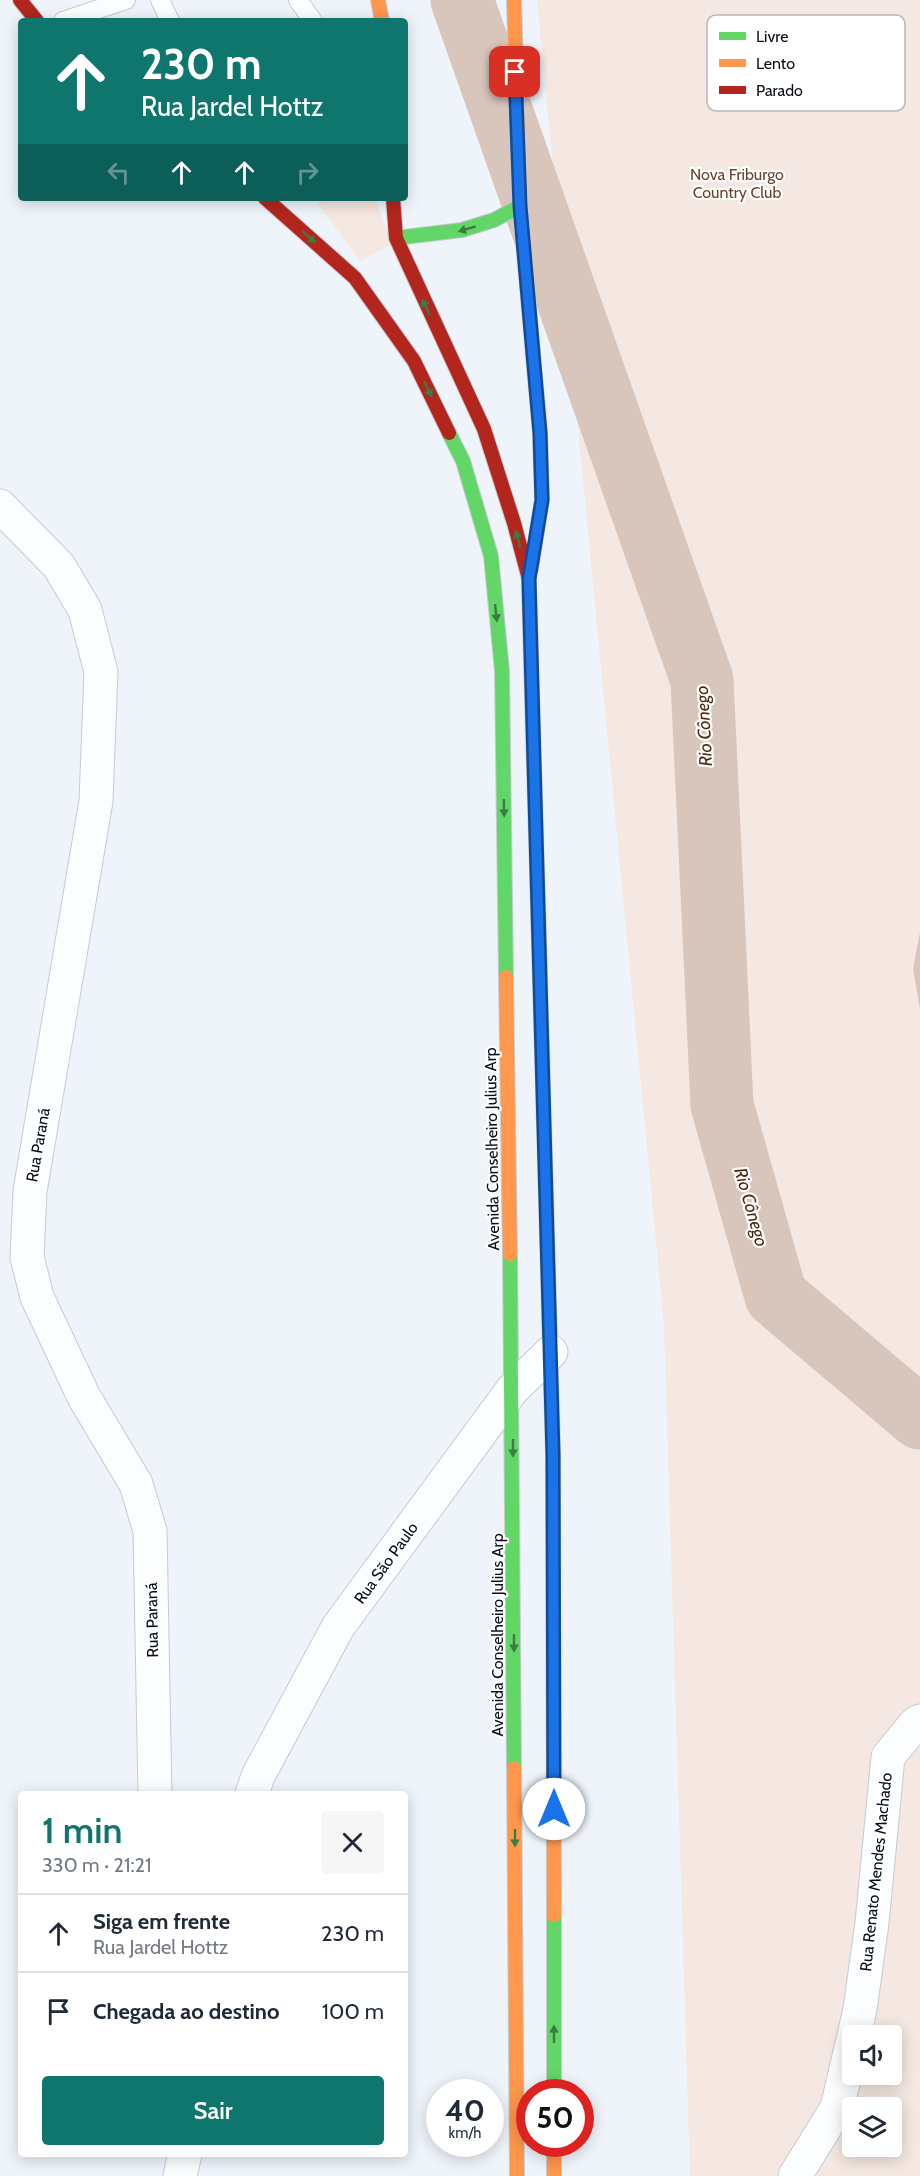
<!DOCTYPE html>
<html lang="pt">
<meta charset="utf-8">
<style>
:root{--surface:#fff;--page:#f6f6f7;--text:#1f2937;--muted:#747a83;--line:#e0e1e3;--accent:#0f766e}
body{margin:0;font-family:Cabin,sans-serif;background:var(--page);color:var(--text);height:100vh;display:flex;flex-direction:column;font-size:22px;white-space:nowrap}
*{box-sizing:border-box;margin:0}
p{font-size:20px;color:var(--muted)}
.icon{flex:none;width:33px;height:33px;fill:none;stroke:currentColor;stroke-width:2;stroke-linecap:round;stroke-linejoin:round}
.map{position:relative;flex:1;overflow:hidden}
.details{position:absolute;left:18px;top:1791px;width:390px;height:366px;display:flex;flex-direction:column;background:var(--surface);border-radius:6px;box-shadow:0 3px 15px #0003}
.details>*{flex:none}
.banner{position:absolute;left:18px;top:18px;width:390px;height:183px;border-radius:6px;box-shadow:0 3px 15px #0003;background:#0f766e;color:#fff;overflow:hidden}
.tools{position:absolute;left:842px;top:2025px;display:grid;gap:12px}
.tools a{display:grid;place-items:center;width:60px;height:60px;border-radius:6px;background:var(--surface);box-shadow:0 3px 15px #0003;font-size:30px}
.speed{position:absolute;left:426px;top:2079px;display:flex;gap:12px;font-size:30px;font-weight:700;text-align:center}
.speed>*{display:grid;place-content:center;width:78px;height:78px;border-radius:50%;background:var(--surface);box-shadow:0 3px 15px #0003;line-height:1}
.speed small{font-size:15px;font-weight:400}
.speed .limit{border:9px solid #d22;background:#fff;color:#111}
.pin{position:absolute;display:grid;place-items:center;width:51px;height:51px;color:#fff;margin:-26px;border-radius:12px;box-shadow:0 3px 9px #0006}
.me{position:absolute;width:66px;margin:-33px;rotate:0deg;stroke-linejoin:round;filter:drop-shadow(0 0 4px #0008)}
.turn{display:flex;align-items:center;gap:21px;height:126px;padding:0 24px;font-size:27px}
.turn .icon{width:78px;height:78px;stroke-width:2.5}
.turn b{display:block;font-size:42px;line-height:51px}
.lanes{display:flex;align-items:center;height:57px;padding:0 24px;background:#0003;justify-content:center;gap:30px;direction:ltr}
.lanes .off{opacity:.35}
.round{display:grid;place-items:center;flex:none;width:63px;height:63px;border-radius:6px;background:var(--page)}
.headline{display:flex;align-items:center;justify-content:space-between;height:102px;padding:0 24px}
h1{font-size:36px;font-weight:600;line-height:45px;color:var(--accent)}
.action{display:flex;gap:12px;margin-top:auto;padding:12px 24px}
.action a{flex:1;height:69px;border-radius:6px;background:var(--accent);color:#fff;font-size:24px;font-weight:600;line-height:69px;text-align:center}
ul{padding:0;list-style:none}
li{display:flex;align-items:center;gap:18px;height:78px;padding:0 24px;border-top:2px solid var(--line)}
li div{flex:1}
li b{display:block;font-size:22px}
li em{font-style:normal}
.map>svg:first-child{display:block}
.green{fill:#f5e7e1;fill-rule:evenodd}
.water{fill:#d8c5bc}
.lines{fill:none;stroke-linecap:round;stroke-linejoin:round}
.river{stroke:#d8c5bc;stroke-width:63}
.lane-casing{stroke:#c4cbd2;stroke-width:20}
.street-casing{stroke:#c4cbd2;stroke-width:35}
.fast-casing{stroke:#c4cbd2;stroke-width:16}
.slow-casing{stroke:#c4cbd2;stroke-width:16}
.jam-casing{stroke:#c4cbd2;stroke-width:16}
.lane{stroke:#fcfdfe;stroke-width:18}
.street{stroke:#fcfdfe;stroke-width:33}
.fast{stroke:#63d668;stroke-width:14}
.slow{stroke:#ff974d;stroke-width:14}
.jam{stroke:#b3261e;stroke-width:14}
.oneway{fill:#3a7c44}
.route-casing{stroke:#114b97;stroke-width:15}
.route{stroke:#1a73e8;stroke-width:10}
.labels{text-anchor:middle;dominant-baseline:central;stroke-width:4.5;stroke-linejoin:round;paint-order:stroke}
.park-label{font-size:16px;fill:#6e432b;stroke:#fff}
.street-label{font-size:16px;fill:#070e17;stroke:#fff}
.water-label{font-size:18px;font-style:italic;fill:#512810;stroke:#fff}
.key{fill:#fff;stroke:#b5b7b9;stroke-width:1.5}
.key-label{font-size:16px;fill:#070e17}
</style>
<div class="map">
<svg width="920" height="2176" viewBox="0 0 920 2176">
<rect width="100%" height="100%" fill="#eef4fa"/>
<!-- green -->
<g class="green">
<path d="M537,0h383v2176h-230l-26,-851zM852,2036h39v38h-39zM852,2108h39v38h-39z"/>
<polygon points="313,198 375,198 392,243 361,261"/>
</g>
<!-- water -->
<polygon class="water" points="920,932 920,1009 913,969"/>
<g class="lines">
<!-- river -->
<polyline class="river" points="462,0 702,680 722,1105 776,1296 920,1418"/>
<defs>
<g id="lane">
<polyline points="160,0 170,21"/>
<polyline points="298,0 313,21"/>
<polyline points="63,21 126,0"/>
</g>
<g id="street">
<polyline points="0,506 59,566 85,610 101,672 96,801 30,1191 27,1257 37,1297 84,1397 136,1484 150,1531 155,1794"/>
<polyline points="252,1794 258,1776 338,1627 512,1390 551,1352"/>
<polyline points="854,2036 860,2009 872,1923 888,1757 915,1724 920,1721"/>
<polyline points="180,2176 185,2154"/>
<polyline points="795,2176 837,2108 852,2044"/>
</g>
<g id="fast">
<polyline points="396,238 462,230 494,220 520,206"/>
<polyline points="449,433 463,461 491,556 502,671 506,977"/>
<polyline points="537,870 553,1453"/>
<polyline points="510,1254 514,1768"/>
<polyline points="554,1915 554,2092"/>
</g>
<g id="slow">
<polyline points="378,0 382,21"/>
<polyline points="514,0 520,206 540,433 542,500 531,569"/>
<polyline points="529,591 537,870"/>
<polyline points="506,977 510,1254"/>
<polyline points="553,1453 554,1915"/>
<polyline points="514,1768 517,2176"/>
<polyline points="554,2144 554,2176"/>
</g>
<g id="jam">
<polyline points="20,0 37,21"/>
<polyline points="265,198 355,278 414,361 449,433"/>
<polyline points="393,198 396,238 484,429 514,523 529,579 529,591"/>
</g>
</defs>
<!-- lane casing -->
<use href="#lane" class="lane-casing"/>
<!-- street casing -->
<use href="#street" class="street-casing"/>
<!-- fast casing -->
<use href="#fast" class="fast-casing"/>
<!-- slow casing -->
<use href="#slow" class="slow-casing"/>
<!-- jam casing -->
<use href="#jam" class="jam-casing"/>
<!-- lane -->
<use href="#lane" class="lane"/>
<!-- street -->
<use href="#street" class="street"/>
<!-- fast -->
<use href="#fast" class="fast"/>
<!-- slow -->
<use href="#slow" class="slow"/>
<!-- jam -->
<use href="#jam" class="jam"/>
</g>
<!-- one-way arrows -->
<defs><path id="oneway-solid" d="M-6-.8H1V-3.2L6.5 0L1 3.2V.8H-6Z" transform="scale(1.5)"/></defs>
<g class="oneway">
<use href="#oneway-solid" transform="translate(467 229) rotate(164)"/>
<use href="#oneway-solid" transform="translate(309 237) rotate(42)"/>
<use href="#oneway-solid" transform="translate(426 307) rotate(-115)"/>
<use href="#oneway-solid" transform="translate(428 389) rotate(64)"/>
<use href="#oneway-solid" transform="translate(518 539) rotate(-105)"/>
<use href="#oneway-solid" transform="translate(496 613) rotate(84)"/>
<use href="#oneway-solid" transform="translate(504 808) rotate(89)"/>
<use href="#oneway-solid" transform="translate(513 1448) rotate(90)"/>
<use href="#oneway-solid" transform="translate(514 1643) rotate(90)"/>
<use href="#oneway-solid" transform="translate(515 1838) rotate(90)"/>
<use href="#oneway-solid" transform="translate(554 2034) rotate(-90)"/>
</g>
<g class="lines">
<defs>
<polyline id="route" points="515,72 520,206 540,433 542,500 529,579 553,1455 554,1809"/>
</defs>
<!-- route casing -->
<use href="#route" class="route-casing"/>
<!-- route -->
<use href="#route" class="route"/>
</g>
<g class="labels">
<!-- park labels -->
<g class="park-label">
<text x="737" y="174">Nova Friburgo<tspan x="737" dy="18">Country Club</tspan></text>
</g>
<!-- street labels -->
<g class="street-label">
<text transform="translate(38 1145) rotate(-80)">Rua Paraná</text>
<text transform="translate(492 1149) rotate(-91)">Avenida Conselheiro Julius Arp</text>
<text transform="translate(386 1563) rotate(-54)">Rua São Paulo</text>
<text transform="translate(152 1620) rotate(-91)">Rua Paraná</text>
<text transform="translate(497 1635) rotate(-90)">Avenida Conselheiro Julius Arp</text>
<text transform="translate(876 1872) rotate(-84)">Rua Renato Mendes Machado</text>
</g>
<!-- water labels -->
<g class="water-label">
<text transform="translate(704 726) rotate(-93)">Rio Cônego</text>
<text transform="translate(751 1207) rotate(74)">Rio Cônego</text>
</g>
</g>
<!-- legend -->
<rect x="707" y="15" width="198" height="96" rx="9" class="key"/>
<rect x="719" y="32" width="27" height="8" fill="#63d668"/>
<rect x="719" y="59" width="27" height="8" fill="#ff974d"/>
<rect x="719" y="86" width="27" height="8" fill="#b3261e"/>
<g class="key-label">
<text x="756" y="42">Livre</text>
<text x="756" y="69">Lento</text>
<text x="756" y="96">Parado</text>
</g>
</svg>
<div class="tools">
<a><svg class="icon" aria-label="sound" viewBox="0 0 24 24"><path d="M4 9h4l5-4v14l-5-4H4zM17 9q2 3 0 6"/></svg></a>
<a><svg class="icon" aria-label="layers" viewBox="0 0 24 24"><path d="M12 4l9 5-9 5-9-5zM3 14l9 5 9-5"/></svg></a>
</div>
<div class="speed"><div>40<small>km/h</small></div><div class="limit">50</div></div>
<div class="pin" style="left:515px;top:72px;background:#d93025"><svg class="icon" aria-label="arrive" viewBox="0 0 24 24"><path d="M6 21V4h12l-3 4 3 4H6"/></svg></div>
<svg class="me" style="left:554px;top:1809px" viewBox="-20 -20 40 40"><circle r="19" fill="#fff"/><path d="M0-13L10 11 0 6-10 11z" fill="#1a73e8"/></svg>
<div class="banner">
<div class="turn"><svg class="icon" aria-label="ahead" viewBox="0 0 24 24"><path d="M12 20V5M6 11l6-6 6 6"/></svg><div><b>230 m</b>Rua Jardel Hottz</div></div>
<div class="lanes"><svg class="icon off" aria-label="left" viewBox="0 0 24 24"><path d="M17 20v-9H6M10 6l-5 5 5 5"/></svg><svg class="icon" aria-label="ahead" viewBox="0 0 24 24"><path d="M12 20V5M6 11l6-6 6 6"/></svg><svg class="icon" aria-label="ahead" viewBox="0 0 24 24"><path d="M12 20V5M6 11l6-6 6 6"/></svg><svg class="icon off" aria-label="right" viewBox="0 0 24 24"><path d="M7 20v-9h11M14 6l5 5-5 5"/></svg></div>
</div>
<section class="details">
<div class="headline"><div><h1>1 min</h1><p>330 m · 21:21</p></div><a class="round"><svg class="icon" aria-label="close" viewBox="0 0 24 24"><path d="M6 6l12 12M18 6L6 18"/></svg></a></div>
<ul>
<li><svg class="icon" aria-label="ahead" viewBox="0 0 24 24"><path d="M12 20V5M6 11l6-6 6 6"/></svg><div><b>Siga em frente</b><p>Rua Jardel Hottz</p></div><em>230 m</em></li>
<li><svg class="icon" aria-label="arrive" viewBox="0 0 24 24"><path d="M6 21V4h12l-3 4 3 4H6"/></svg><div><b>Chegada ao destino</b></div><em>100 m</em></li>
</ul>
<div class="action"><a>Sair</a></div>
</section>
</div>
